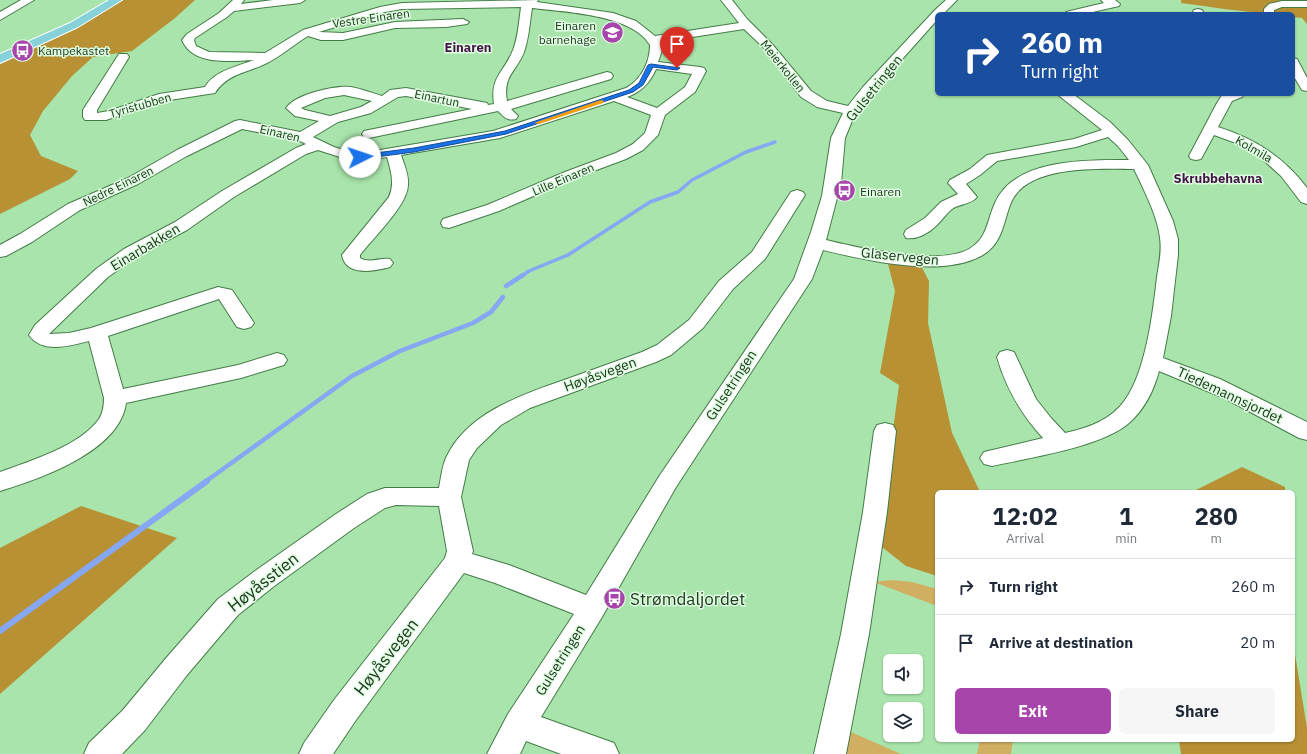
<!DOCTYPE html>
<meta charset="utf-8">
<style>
:root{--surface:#fff;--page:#f6f6f7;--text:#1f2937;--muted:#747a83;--line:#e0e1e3;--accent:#a745ac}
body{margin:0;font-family:"IBM Plex Sans",sans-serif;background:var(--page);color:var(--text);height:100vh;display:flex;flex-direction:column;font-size:15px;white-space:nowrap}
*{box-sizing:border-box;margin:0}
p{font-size:13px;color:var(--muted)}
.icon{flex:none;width:22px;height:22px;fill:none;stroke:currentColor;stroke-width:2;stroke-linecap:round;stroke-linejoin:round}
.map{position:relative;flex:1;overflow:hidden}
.panel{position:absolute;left:935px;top:490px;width:360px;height:252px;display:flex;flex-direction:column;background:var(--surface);border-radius:6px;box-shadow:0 1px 3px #0004}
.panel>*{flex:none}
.banner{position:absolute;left:935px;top:12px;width:360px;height:84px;border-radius:6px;box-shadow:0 1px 3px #0004;background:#1a4fa0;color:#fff;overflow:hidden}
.fabs{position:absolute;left:883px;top:654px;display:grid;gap:8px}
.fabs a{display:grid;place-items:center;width:40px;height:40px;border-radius:6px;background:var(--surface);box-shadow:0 1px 3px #0004;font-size:20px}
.pin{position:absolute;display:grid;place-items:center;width:34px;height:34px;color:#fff;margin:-41px -17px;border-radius:50% 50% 50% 0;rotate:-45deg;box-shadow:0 0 4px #0007}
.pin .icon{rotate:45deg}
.me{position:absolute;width:44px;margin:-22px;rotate:86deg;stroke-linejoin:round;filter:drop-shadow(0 0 3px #0008)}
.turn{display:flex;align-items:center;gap:14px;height:84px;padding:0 20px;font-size:18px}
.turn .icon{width:52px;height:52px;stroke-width:2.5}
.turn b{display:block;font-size:28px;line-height:34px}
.eta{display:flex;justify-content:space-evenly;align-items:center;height:68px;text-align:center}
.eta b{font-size:24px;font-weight:700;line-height:28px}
.action{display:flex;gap:8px;margin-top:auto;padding:8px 20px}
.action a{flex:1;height:46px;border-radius:6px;background:var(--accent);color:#fff;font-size:16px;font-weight:700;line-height:46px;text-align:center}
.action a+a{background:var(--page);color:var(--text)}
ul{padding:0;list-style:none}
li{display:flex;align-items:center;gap:12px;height:56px;padding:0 20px;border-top:1px solid var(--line)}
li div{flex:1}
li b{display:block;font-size:15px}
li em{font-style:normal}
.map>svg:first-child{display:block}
.green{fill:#d1af62}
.forest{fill:#b79133}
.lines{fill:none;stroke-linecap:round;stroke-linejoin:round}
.stream-far2{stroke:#86a7f4;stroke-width:3.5}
.stream-far1{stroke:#86a7f4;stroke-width:4.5}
.stream{stroke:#86a7f4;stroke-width:6}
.minor-casing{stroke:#447c48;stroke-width:2}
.major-casing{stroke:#fff;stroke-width:2}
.minor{fill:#fff;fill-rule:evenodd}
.major{fill:#87d1d9;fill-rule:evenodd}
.route{fill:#1a73e8;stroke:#114b97}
.slow{fill:#f59e0b}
.labels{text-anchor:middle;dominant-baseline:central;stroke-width:3;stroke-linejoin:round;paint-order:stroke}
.far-street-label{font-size:12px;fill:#203821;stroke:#dffde0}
.far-poi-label{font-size:12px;fill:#203821;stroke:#dffde0;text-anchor:start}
.far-quarter-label{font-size:13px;font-weight:bold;fill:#441546;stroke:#dffde0}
.street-label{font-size:14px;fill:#203821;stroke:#dffde0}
.near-street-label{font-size:17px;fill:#203821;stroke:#dffde0}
.near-poi-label{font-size:17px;fill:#203821;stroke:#dffde0;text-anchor:start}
</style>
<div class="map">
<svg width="1307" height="754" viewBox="0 0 1307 754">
<rect width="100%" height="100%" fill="#a8e4ab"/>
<!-- green -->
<g class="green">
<polygon points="891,580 912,582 937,589 937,606 874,582"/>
<polygon points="844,729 901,754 840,754"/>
<polygon points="980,740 1013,740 1011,754 977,754"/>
</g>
<!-- forest -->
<g class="forest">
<polygon points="120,0 195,0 175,18 132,51 93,57 72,76 43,111 30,135 41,156 78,171 70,179 0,214 0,63 9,60"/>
<path d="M1181,0h126v24l-5,-6 -9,-1v-3c-38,0 -75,-6 -112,-11z"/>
<polygon points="887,260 920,264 929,281 928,323 952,433 980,492 937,492 937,576 906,566 882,547 879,536 899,385 880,373 895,291"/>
<polygon points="1242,467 1285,487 1285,492 1192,492"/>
<polygon points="81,506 177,538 0,694 0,548"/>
<polygon points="1293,642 1307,728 1307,754 1181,754 1179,740 1293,740"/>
</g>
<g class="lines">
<!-- stream-far2 -->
<polyline class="stream-far2" points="522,276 529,271 568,255 650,202 678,192 692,180 746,152 775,142"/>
<!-- stream-far1 -->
<g class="stream-far1">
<polyline points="506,286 523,275"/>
<polyline points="205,482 352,376 400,351 473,323 491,312 503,297"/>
</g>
<!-- stream -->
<polyline class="stream" points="0,631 207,481"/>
<defs>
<g id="minor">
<polygon points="21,0 34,0 0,20 0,12"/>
<path d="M233,0h11l-3,4 32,-4h32l-5,3 -66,8 -7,6 -32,21 -1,2 2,6 13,6 56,1 38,-23 77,-23 22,-4 136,-3 -1,2 76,11 23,8 19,15 84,-13 -18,-23h11l15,19 25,25 39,47 16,10 21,5 15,-19 72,-77 11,-10h11l-14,14h-6v6l-65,73 -20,28 -7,17 -4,45 -15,57c33,8 113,26 143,9 19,-11 18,-29 26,-46 19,-45 93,-43 134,-43l-11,-14 -10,-9 -32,10 -79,14 -17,14 -14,9 11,13c-5,7 -18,7 -25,12 -6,5 -10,11 -15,16 -8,8 -20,15 -31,13l-2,-4 2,-4 19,-12 16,-16 17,-8 -10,-11 2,-3 20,-11 17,-14 87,-16 28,-9 -45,-36h16l37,28 18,18 20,25 25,56 5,18v16l-7,61 -8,42 57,21 87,43v18l-8,-2 -75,-40 -65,-27c-5,19 -15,39 -30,52 -27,24 -101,35 -137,43l-8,-2 -4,-6 4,-6 59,-14c-22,-24 -37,-50 -46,-81l3,-5 7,-2 7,2 22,47 15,19 14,15c23,-5 46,-13 60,-33 21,-29 28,-88 32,-123 2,-13 5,-26 3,-39 -2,-21 -17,-50 -26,-69 -34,0 -110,-5 -124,36 -7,19 -8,40 -29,51 -41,22 -116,4 -158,-6l-11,29 -136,208 -74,130 -61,100 73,26 5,11h-58l-35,-13 -6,13h-33l21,-40 66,-100 -79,-31 -31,-10 -108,147 -23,34h-34l5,-11 30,-43 111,-142 2,-7 -8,-45 -43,-1 -11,3 -31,20 -81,59 -35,28 -51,60 -42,55 -23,24h-38l5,-11 34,-33 44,-53 51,-58 37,-28 81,-57 31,-20 18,-6h54c2,-10 3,-21 7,-30 21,-46 78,-64 121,-79 25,-9 50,-18 75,-27l15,-7 32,-25 30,-39 33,-29 39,-60 6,-2 6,2 2,3 -40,64 -32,30 -30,39 -32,27 -15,7 -126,46 -29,17 -24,23 -8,12 -8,37 12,54 -1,3 37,11 77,30 74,-120 134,-196 17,-47 11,-36 9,-58 12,-25 -26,-6 -16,-10 -37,-49 -20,-19 -84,13 2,8 -4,12 42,5 4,1 2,3 -11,21 -30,23 -7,20 -15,15 -17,9 -51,19 -76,33 -50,17 -6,-1 -2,-4 2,-4 44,-14 78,-33 51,-19 17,-9 12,-11 6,-18 -37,-14 -114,37 -99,17c3,9 8,20 7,30 0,20 -36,54 -48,70v3c10,6 20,-1 30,1l3,4 -3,4c-15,4 -44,10 -48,-12l47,-58c6,-14 2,-26 -2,-40l-19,3 -22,-1 -28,-9 -12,4 -72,43 -47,33 -51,27 -28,20 -59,57 20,-1 22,-5 127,-41 14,3 22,33 -3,4 -7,2 -7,-2 -18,-28 -111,37 15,53 115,-24 39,-12 7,2 3,5 -3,5 -43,13 -115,25c-6,48 -86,76 -126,88v-19c30,-11 80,-26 99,-53 4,-6 5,-14 5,-21l-15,-57c-19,5 -47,13 -60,-6l6,-10 61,-56 28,-20 51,-27 47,-31 74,-43 10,-4 -8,-4 -56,-11 -55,27 -49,28 -58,26 -48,32 -26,14 -6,1v-12l20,-11 48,-30 60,-26 49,-28 58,-29 5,-1 60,12 19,-11 -24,-5 -9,-8c10,-14 49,-23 65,-21 11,2 21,6 31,9l8,-6 16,-2 76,14 5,1 1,2 6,-1c-4,-28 10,-31 19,-54 5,-12 6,-29 8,-43l-119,2 -17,3 -66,20 24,1 52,-11 68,-3 6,3 -2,2 -21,3 -51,1 -52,12h-22l-13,-4c-15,9 -28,21 -43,28 -19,9 -38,10 -50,29l-52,8 -57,19h-21l-2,-3v-7l36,-56h8l2,3 -32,53v3l12,-2 50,-17 46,-7c9,-16 33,-21 49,-27 -24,1 -61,6 -72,-20l5,-6 32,-21zM532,8c32,4 100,6 118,37 0,17 -9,35 -24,43l-133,43 -125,21 -21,-1 -13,-4 -21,-10 25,-15 33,-9 27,-16 8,-1 66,13 -108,22 -2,3 2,3 5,1 129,-27c6,6 9,10 18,8l2,-3 -7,-7 100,-30 2,-3 -2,-3 -4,-1 -100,29c-5,-27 12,-31 18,-52 4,-13 5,-28 7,-41zM656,69l36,5 -7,13 -28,21 -30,-11c14,-5 23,-14 29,-28zM344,95l28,6 -11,6 -31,9 -25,-6 -4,-2 24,-10z"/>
<polygon points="1101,0 1115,0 1120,4 1119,6 1084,14 1065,14 1066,12 1104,3"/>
<polygon points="1282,1 1307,1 1307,7 1282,7 1274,10 1274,14 1264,14 1264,9 1269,4"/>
<polygon points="1198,9 1202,10 1204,14 1194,14 1193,12 1194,10"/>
<polygon points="1293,58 1297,59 1307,78 1307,91 1302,90 1293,75"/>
<path d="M1225,94h19l-2,3 -10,4 -14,26c37,12 66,30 89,61v16l-6,-2 -20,-26 -21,-19 -24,-14 -22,-8 -13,24 -5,1 -5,-1 -2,-3 28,-53 5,-8z"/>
<polygon points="885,423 893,425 896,431 887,512 869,634 846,754 814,754 841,634 863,512 874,431 877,425"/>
</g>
<polygon id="major" points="109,0 122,0 78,27 0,63 0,54 70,23"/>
</defs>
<!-- minor casing -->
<use href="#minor" class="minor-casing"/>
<!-- major casing -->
<use href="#major" class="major-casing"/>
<!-- minor -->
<use href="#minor" class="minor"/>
<!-- major -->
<use href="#major" class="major"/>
</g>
<!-- route -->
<polygon class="route" points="651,64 680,68 677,70 653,67 643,85 633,92 506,134 414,152 360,159 356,157 360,155 414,148 505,131 629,90 639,83 648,65"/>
<!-- slow -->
<polygon class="slow" points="601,100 604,101 603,103 539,124 534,123"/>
<!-- icons -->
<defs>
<symbol id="school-disc" viewBox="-11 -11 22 22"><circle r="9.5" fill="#a745ac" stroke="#dffde0"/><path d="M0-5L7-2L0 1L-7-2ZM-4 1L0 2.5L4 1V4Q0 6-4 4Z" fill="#fff"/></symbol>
<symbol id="bus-disc" viewBox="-11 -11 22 22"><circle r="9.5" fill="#a745ac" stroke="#dffde0"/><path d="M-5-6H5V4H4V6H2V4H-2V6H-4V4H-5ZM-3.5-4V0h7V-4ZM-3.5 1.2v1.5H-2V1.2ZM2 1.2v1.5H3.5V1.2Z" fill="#fff"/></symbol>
</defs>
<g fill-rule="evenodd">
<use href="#school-disc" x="600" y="20" width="25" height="25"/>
<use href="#bus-disc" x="10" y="38" width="25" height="25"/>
<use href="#bus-disc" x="832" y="178" width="25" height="25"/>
<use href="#bus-disc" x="602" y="586" width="25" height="25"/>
</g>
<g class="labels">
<!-- far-street labels -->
<g class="far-street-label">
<text transform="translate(371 18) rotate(-8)">Vestre Einaren</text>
<text transform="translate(783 66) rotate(51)">Meierkollen</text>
<text transform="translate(437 98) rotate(12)">Einartun</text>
<text transform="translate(140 105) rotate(-16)">Tyristubben</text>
<text transform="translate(280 133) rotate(13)">Einaren</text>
<text transform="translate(1254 149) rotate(30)">Kolmila</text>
<text transform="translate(563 179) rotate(-23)">Lille Einaren</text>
<text transform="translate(118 186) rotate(-26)">Nedre Einaren</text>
</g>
<!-- far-poi labels -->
<g class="far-poi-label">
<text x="596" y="25" text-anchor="end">Einaren<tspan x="596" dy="14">barnehage</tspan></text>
<text x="38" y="50">Kampekastet</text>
<text x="860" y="191">Einaren</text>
</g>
<!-- far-quarter labels -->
<g class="far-quarter-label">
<text x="468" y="47">Einaren</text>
<text x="1218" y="178">Skrubbehavna</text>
</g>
<!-- street labels -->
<g class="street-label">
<text transform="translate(874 88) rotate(-51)">Gulsetringen</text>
<text transform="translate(145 247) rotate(-31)">Einarbakken</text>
<text transform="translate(900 256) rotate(6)">Glaservegen</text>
<text transform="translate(600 374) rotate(-20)">Høyåsvegen</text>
<text transform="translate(731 385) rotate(-57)">Gulsetringen</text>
<text transform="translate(1230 395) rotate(25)">Tiedemannsjordet</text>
<text transform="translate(560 660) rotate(-58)">Gulsetringen</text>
</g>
<!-- near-street labels -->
<g class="near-street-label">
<text transform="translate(263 582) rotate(-38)">Høyåsstien</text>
<text transform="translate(386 657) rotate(-52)">Høyåsvegen</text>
</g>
<!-- near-poi labels -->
<g class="near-poi-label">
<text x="630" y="599">Strømdaljordet</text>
</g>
</g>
</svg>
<div class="fabs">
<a><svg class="icon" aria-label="sound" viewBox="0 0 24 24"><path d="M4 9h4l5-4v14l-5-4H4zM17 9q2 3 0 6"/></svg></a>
<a><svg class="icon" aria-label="layers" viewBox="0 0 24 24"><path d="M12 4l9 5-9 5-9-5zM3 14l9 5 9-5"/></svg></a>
</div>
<div class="pin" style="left:677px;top:68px;background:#d93025"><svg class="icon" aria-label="arrive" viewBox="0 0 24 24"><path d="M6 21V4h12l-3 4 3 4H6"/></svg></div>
<svg class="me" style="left:360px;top:157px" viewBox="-20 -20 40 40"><circle r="19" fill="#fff"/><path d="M0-13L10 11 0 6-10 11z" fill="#1a73e8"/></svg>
<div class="banner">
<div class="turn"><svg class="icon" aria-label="right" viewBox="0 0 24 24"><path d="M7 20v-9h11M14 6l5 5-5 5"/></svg><div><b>260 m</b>Turn right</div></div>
</div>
<section class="panel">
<div class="eta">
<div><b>12:02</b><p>Arrival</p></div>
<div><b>1</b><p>min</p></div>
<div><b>280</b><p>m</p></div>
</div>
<ul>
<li><svg class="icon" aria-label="right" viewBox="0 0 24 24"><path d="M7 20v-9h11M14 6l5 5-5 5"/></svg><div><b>Turn right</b></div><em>260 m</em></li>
<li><svg class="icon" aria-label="arrive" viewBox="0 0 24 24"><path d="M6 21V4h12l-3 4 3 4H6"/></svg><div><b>Arrive at destination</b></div><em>20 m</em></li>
</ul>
<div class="action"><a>Exit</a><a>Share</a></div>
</section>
</div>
